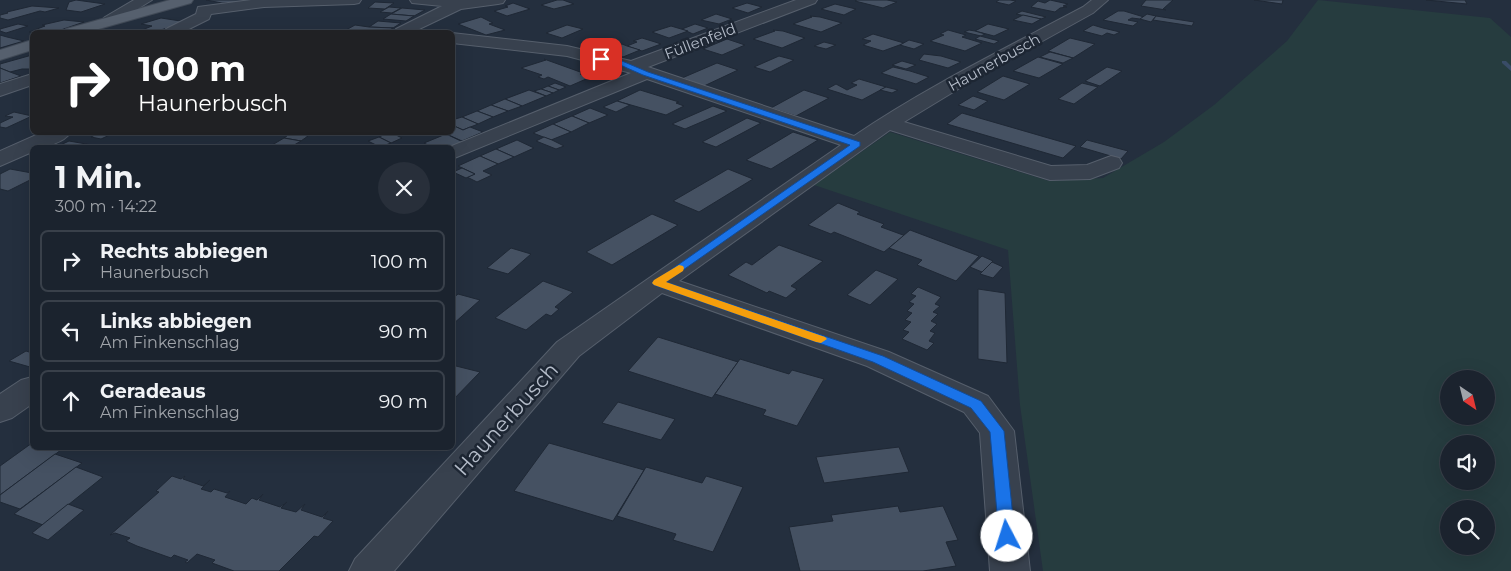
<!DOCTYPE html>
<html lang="de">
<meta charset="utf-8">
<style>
:root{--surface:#1b232e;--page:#282f3a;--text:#f1f3f6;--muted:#a0a4aa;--line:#39404a}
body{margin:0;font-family:Montserrat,sans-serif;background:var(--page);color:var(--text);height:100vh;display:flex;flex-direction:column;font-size:19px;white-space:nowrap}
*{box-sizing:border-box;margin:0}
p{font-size:16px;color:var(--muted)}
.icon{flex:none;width:28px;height:28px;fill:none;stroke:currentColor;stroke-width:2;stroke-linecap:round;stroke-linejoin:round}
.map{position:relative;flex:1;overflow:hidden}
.drawer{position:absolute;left:30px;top:145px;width:425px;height:305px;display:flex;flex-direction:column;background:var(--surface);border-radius:8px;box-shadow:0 5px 20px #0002,0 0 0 1px var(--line)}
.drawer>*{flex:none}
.banner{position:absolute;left:30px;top:30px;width:425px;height:105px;border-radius:8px;box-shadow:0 5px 20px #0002,0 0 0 1px var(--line);background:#202124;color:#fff;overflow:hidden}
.needle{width:32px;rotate:145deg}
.fabs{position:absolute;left:1440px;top:370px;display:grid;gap:10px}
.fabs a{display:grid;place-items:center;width:55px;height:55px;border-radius:50%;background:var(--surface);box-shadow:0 5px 20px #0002,0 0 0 1px var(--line);font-size:25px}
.pin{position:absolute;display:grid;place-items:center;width:42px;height:42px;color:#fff;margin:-21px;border-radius:10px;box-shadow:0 2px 8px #0006}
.me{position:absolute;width:55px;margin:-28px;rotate:355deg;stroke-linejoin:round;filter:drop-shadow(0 0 4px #0008)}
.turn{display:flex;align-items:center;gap:18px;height:105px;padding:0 25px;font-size:22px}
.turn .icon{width:65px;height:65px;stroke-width:2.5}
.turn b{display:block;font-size:35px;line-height:42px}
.round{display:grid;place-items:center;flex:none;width:52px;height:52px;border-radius:26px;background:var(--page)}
.head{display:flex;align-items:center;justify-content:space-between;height:85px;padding:0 25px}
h1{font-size:30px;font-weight:700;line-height:38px}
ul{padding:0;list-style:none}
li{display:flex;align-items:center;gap:15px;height:62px;margin:0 10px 8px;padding:0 15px;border:2px solid var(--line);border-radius:8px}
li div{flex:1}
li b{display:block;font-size:19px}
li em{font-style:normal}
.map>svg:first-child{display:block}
.green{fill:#263c3f;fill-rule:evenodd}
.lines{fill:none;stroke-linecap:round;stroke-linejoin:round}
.stream{fill:#394c67;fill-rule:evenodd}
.building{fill:#455162;stroke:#1f2835}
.minor-casing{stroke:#565f6c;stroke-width:2}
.major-casing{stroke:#414a57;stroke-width:2}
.minor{fill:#38414e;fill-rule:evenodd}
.major{fill:#56606e;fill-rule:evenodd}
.route{fill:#1a73e8;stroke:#114b97}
.slow{fill:#f59e0b}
.labels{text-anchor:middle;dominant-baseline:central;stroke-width:5;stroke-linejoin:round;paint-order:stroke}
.far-street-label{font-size:15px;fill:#b4bcc9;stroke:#1d2633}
.near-street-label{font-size:21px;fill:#b4bcc9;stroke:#1d2633}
</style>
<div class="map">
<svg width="1511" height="571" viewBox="0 0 1511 571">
<rect width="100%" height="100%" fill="#242f3e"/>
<!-- green -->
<path class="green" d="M1318,0l172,18 21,19v534h-468l-23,-166 -12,-155 -194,-65 76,-53 159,49 54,-3 61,-36 50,-37 73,-64zM1449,379h37v37h-37zM1449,444h37v37h-37zM1449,509h37v37h-37z"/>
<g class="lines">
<!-- stream -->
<polygon class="stream" points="1502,61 1506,61 1511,66 1511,71 1502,63"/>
</g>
<!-- building -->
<g class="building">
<polygon points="76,0 105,4 81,12 66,10 69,2"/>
<polygon points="206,0 314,0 222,3"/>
<polygon points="557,0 563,0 574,4 554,9 541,5"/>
<polygon points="857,0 887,0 897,2 883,8 855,1"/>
<polygon points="999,0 1010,0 1016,1 1009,5 996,2"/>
<polygon points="1050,0 1068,4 1063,6 1067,7 1060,8 1055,12 1031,7 1038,1 1045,3"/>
<polygon points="1146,0 1173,0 1163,9 1166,10 1141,6"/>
<polygon points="1254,0 1283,0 1282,4"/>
<polygon points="1465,0 1467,4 1426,0"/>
<polygon points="375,2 394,3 385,9 368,8"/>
<polygon points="513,3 530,9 507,16 494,11 508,7 505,6"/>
<polygon points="747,3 762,7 748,13 732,8"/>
<polygon points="835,4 856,9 844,15 821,9"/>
<polygon points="32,6 59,8 45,12 40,11 8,20 0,18 0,15 8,13 7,12"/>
<polygon points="389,7 401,8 392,13 380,12"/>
<polygon points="402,8 425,10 414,16 391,14"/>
<polygon points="1022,11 1046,17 1041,19 1016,14"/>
<polygon points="1118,11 1124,11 1144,17 1140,19 1132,18 1128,20 1138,22 1133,26 1103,20"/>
<polygon points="391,14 414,16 406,21 383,19"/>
<polygon points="716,14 732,19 719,24 701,20"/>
<polygon points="1147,14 1156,16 1151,22 1140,19"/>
<polygon points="1023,15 1041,19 1032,24 1013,20"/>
<polygon points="810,16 820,17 842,23 821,32 793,24 812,17"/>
<polygon points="1156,16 1194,22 1192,26 1153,20"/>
<polygon points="481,17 493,23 489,24 505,30 486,35 458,24"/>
<polygon points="161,18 187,22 154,32 137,32 152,26 141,24"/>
<polygon points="64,20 84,22 55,32 29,32 45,26 42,25"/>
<polygon points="378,21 401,23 393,28 369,27"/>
<polygon points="18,24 28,26 6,33 0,31 0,29"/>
<polygon points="695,24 708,28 693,34 682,29"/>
<polygon points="988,24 1009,29 994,36 975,31"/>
<polygon points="355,25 369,27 393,28 386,32 346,30"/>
<polygon points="567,25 583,29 562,38 546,33"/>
<polygon points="1093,25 1103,28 1120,32 1114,35 1107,33 1102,36 1083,31"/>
<polygon points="671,26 688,31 669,38 652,32"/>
<polygon points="773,30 783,31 805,38 782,48 753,39 775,31"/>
<polygon points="948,30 966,35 962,37 982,43 965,51 930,41 944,35 940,34"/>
<polygon points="969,30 975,31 985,34 981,36 964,32"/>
<polygon points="873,34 904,43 905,43 883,51 863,45 871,41 862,39"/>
<polygon points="0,35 7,37 24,41 0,48"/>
<polygon points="980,36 999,41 994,44 975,39"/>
<polygon points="642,38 655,42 661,44 642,51 627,46 637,42 633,41"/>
<polygon points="1070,38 1095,44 1073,58 1048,51"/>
<polygon points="727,39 745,45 722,55 703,49"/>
<polygon points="909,40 924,44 914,49 900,45"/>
<polygon points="824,42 836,45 826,49 814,46"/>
<polygon points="622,44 627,46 640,50 623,57 604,50"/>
<polygon points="1050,52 1073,58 1063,63 1040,57"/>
<polygon points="924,54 941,56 961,62 948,68 919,60"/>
<polygon points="32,55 32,69 22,69 10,72 0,68 0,64"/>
<polygon points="779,56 794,60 770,72 754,67"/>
<polygon points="1038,57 1063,64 1039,78 1013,71"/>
<polygon points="544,59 583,73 580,74 589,77 593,76 570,86 548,77 544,79 538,77 542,75 521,68 546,60"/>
<polygon points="902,61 916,65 906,69 892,65"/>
<polygon points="717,63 738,70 704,86 682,78"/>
<polygon points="893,67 910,71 929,77 916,84 881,73"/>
<polygon points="1107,67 1122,71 1100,86 1085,81"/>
<polygon points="0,68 10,72 21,76 0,83"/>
<polygon points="1003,76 1030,84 1004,100 977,92"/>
<polygon points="859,79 886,87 862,100 827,89 836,84 847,90 857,85 851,83"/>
<polygon points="555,83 566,87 559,90 548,86"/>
<polygon points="1082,83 1098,87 1074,104 1058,99"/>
<polygon points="548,86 559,90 553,93 541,89"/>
<polygon points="886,87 898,90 892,93 880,90"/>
<polygon points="541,89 553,93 546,96 534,91"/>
<polygon points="529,90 546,96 522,106 505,99"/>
<polygon points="640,90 679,102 676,103 684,106 666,115 617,101"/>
<polygon points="804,90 829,98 796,116 771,108"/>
<polygon points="973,96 988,101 974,110 958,105"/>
<polygon points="505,99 522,106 508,111 491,105"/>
<polygon points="617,101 630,105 616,112 603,107"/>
<polygon points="491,105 508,111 493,117 477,111"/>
<polygon points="713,106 727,111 685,129 672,124"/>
<polygon points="590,108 608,115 589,123 572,116"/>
<polygon points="477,111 493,117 478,124 462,117"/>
<polygon points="14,112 32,116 6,128 0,127 0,123 13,117 5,116"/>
<polygon points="962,113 1076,146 1063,158 947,124"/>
<polygon points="572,116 589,123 571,132 553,124"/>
<polygon points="462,117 478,124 463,130 452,125 452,120"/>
<polygon points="747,118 761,123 716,147 702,142"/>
<polygon points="553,124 571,132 551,140 533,133"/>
<polygon points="452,125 463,130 470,127 483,132 462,141 442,132 452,132"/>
<polygon points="126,132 122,134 114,133 101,139 91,137 95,135 86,133"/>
<polygon points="390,132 402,138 391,143 379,137"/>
<polygon points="793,132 818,140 771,169 746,160"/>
<polygon points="291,133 308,136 301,141 284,138"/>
<polygon points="446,134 463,142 449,148 434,148 424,143"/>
<polygon points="379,137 391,143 380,147 368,141"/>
<polygon points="544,137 552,140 564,146 556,149 536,141"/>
<polygon points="284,138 301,141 289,148 267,148"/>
<polygon points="517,140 534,148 514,157 496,149"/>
<polygon points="1087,140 1128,151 1121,159 1080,147"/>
<polygon points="69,141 92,145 86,148 54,148"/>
<polygon points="496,149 514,157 498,164 480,156"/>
<polygon points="480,156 498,164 483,171 492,175 477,182 467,177 475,174 458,166"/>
<polygon points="462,168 475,174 466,178 453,172"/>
<polygon points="10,169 32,173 32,179 8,191 0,189 0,174"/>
<polygon points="728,169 753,179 699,212 673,201"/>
<polygon points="838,203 860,212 857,214 884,224 881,227 903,235 907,233 884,252 834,232 831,234 808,225"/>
<polygon points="652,214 678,225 612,265 586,252"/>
<polygon points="910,230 979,256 956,281 917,265 922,260 889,248"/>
<polygon points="779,245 823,261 791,286 797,289 786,298 769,291 767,293 728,275 746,262 752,265"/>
<polygon points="511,248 531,254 508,274 487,268"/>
<polygon points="982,256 993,261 982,272 970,267"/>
<polygon points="992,262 1003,267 993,278 980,274"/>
<polygon points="876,270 898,279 870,305 847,295"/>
<polygon points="543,281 573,292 555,307 559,309 551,316 546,314 526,330 495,318"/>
<polygon points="918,287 941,297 935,304 940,306 933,312 938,314 931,321 937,324 930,331 935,333 929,341 934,343 927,350 902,339 909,332 903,330 911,322 905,320 912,313 907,311 914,304 909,302 916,296 911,294"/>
<polygon points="978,289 1005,293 1007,363 978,359"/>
<polygon points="458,294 480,300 452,325 452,299"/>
<polygon points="658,337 738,362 712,398 628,371"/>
<polygon points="26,351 32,353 32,366 30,367 9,361"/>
<polygon points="740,359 789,374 792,370 824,379 797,426 763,415 766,410 715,394"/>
<polygon points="452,365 480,372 452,401"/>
<polygon points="618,402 675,419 661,440 602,423"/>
<polygon points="32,443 32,448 53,448 61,450 0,495 0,466"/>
<polygon points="549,443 644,470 613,521 514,491"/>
<polygon points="899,447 909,472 824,483 816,457"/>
<polygon points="55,454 82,463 20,509 0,502 0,495"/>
<polygon points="76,467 103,477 43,525 14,514"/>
<polygon points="646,467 702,483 706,476 743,487 713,552 673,540 676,534 617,516"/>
<polygon points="172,476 181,479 185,476 183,479 203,486 210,480 201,489 211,492 214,489 227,493 230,491 225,497 246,504 252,498 257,500 263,494 259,500 280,507 287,502 281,508 296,512 305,504 301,510 322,517 328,511 323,518 333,521 318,537 314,536 279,571 234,571 212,563 215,560 197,554 187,563 185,562 188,560 174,555 171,558 137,546 126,541 130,538 115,533 110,535 159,492 156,491"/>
<polygon points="68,504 84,510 48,540 32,533"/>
<polygon points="898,506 900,512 943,506 958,540 946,542 956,566 923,571 800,571 789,527 833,521 831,515"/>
</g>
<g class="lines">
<defs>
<g id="minor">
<polygon points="134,0 152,0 115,23 105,23 102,20 105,17"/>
<polygon points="251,0 361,0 359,3 354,4 264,7 211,14 209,19 183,32 164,32 166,29 196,14 198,7"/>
<polygon points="410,0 505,0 503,3 498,4 461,9 413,32 394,32 396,29 442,6 412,3"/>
<path d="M796,0h21l-2,3 -167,64 206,69c72,-49 152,-88 229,-129l9,-7h16l-15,13 -110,61 -79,48 147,44 36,-1 24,-9 8,2 3,5 -3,5 -29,11 -40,1 -160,-50 -211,151 210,71 99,44 26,35 16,140h-40l-10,-138 -16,-21 -97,-46 -205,-73 -83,63 -185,215h-45l6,-12 202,-217 284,-197 -194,-66 -195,80v-11h-5l184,-75 -64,-17 -115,-13v-10l115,13 64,15z"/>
<polygon points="32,74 32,85 0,96 0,84"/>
<path d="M43,132h28c-7,11 -27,16 -39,16v4l-32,14v-15z"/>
<polygon points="32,377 32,404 12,418 0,422 0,394 21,380"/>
</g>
<g id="major">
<polygon points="170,0 193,0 191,3 88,32 64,32 66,29"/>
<polygon points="32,40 32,50 0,60 0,50"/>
</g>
</defs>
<!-- minor casing -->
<use href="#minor" class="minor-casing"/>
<!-- major casing -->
<use href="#major" class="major-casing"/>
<!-- minor -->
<use href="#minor" class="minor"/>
<!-- major -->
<use href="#major" class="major"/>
</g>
<!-- route -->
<polygon class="route" points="601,56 622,61 648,72 860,142 860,146 666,282 883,356 981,401 1004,431 1015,536 1013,541 1007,543 1001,541 999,536 990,432 971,408 873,362 654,285 652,283 850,145 643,75 618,64 599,60 598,59"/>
<!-- slow -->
<polygon class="slow" points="679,265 683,266 684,268 683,271 666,282 825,337 827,339 821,343 816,342 654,285 652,283 654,280"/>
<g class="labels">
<!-- far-street labels -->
<g class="far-street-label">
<text transform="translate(700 41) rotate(-21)">Füllenfeld</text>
<text transform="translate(994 62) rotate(-29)">Haunerbusch</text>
</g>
<!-- near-street labels -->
<g class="near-street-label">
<text transform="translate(506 419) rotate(-48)">Haunerbusch</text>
</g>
</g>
</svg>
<div class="fabs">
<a><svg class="needle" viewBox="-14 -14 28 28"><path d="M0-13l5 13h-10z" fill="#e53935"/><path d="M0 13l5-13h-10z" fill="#a0a4aa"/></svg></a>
<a><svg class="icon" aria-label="sound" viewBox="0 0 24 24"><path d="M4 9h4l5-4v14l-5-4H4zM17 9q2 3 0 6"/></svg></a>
<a><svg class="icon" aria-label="search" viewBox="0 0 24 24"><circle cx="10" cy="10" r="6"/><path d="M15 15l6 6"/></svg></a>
</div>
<div class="pin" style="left:601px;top:59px;background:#d93025"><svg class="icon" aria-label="arrive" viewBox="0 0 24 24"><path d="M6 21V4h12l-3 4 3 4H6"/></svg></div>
<svg class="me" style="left:1007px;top:536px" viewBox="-20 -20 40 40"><circle r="19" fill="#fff"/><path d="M0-13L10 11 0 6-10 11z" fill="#1a73e8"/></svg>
<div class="banner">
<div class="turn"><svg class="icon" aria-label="right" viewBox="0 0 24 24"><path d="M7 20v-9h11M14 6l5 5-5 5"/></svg><div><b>100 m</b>Haunerbusch</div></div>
</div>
<section class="drawer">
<div class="head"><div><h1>1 Min.</h1><p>300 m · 14:22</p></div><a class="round"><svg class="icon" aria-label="close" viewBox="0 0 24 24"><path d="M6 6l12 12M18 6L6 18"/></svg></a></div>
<ul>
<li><svg class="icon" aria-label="right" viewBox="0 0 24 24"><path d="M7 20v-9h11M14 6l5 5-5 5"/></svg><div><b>Rechts abbiegen</b><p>Haunerbusch</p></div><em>100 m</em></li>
<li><svg class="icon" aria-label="left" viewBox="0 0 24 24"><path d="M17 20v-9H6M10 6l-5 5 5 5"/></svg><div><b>Links abbiegen</b><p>Am Finkenschlag</p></div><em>90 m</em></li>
<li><svg class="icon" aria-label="ahead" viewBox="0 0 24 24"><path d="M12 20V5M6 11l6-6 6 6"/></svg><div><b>Geradeaus</b><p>Am Finkenschlag</p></div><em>90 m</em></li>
</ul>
</section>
</div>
